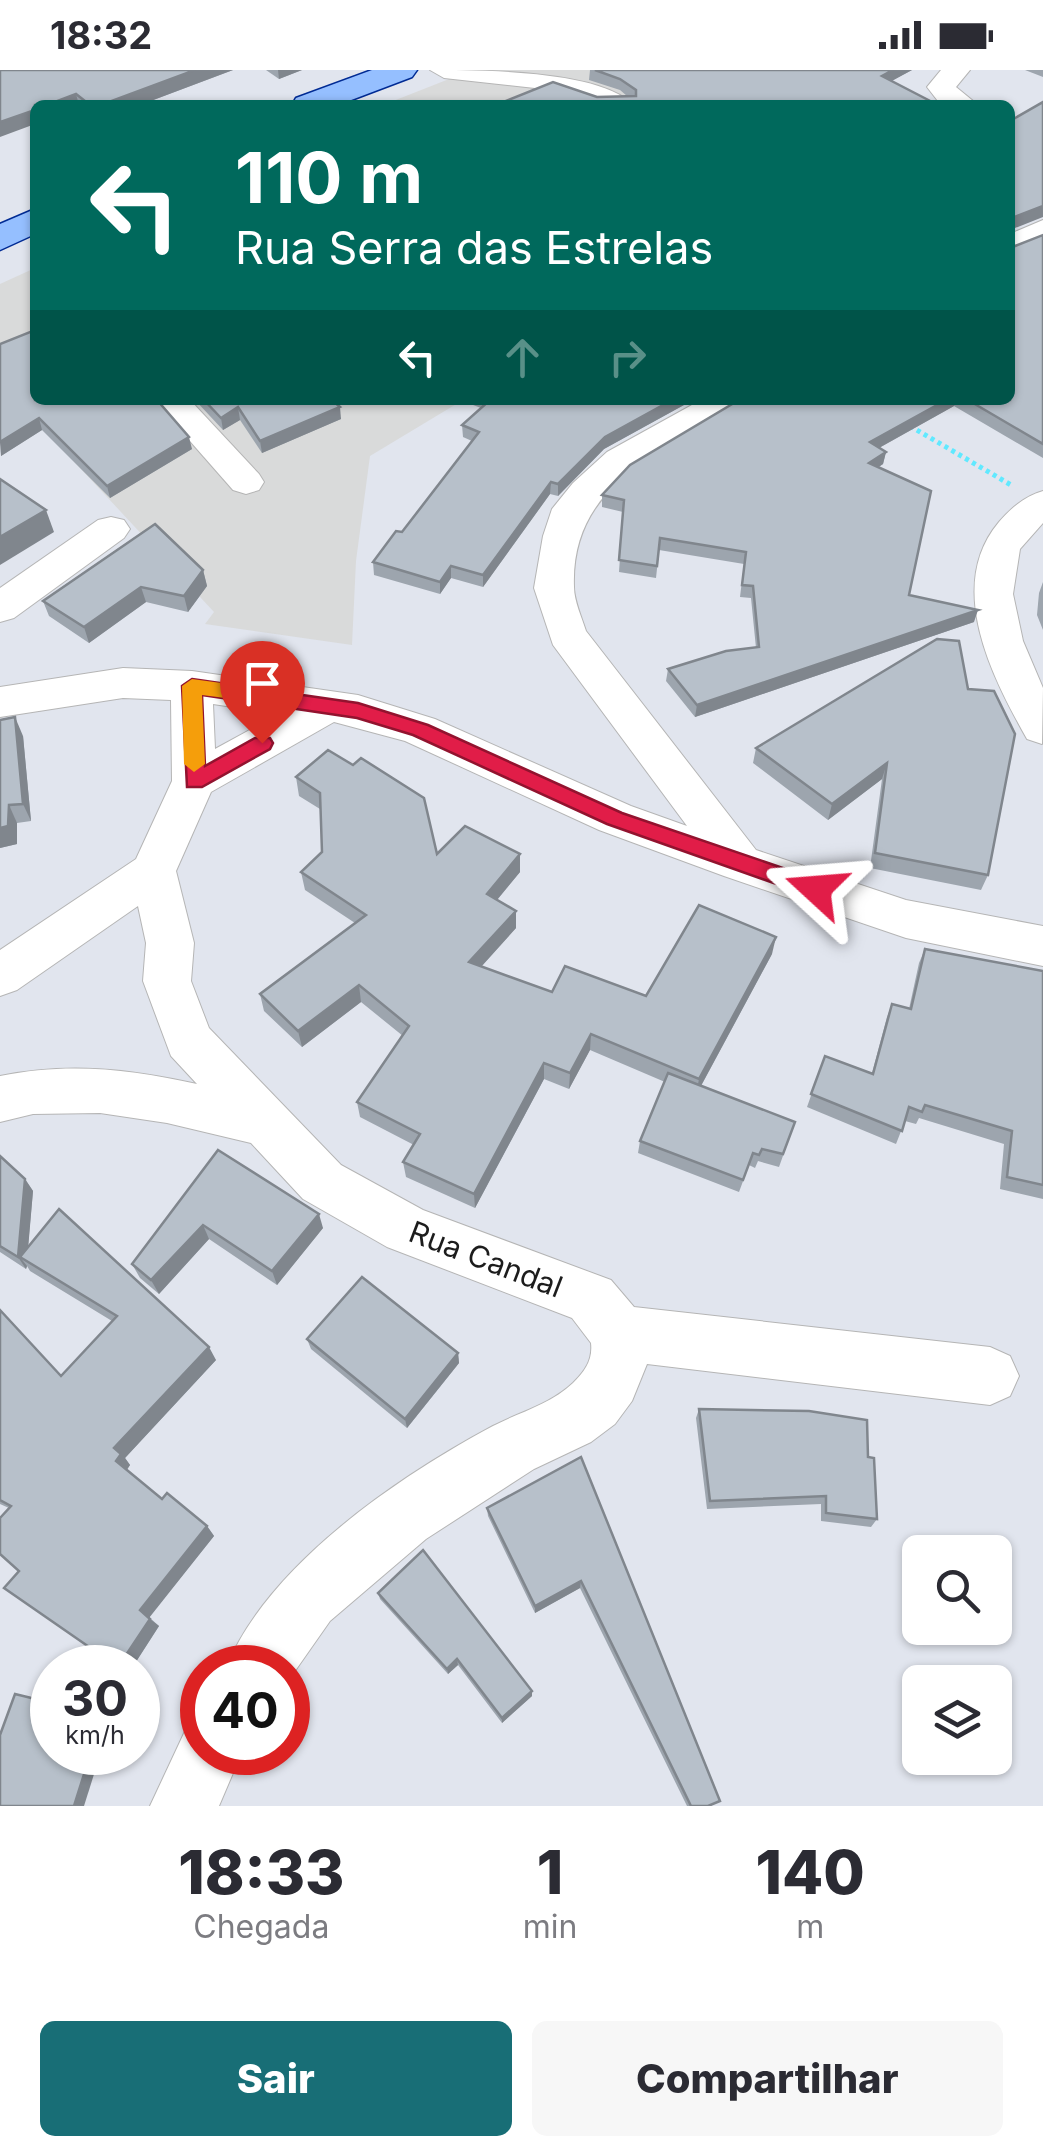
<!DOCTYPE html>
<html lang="pt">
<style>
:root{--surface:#fff;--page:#f7f7f7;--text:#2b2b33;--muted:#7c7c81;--accent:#186e76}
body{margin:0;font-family:Inter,sans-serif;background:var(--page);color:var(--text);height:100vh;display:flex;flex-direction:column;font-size:38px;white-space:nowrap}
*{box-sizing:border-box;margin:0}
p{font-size:32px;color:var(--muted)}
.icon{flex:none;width:55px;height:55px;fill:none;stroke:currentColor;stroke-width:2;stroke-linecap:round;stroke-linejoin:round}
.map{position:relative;height:1736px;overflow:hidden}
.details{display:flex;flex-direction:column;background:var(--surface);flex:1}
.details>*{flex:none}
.hud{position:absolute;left:30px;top:30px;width:985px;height:305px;border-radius:15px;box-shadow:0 2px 8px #0004;background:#00695c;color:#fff;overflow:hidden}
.fabs{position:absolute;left:902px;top:1465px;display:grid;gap:20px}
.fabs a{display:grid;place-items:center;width:110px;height:110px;border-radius:15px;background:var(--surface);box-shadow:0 2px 8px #0004;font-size:50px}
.speed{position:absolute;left:30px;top:1575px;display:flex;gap:20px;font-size:50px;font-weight:700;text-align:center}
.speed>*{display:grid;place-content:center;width:130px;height:130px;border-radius:50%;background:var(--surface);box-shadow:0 2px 8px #0004;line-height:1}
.speed small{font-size:25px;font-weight:400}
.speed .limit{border:15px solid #d22;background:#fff;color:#111}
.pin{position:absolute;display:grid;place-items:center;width:85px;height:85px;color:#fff;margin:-102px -42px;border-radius:50% 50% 50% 0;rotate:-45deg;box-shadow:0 0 10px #0007}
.pin .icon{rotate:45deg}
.me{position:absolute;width:110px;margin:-55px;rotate:289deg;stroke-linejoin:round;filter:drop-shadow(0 0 8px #0008)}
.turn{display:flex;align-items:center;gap:35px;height:210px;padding:0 40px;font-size:45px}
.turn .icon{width:130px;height:130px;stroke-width:2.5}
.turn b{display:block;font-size:70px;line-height:85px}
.lanes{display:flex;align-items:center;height:95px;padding:0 40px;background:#0003;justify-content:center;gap:50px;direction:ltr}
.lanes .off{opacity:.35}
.eta{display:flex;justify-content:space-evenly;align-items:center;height:170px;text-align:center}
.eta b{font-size:60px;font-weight:800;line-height:70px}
.action{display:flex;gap:20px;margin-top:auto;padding:20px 40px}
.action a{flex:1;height:115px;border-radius:15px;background:var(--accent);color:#fff;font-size:40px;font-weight:800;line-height:115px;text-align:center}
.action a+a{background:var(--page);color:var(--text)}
.status{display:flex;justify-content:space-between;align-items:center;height:70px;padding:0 50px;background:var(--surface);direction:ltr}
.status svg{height:28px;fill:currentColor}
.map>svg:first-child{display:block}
.residential{fill:#d9dada}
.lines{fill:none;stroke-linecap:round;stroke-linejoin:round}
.minor-casing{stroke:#b5b5b5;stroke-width:2}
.major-casing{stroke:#002b94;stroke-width:3}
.path{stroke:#61e9ff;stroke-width:5;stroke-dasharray:4 4;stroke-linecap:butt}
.minor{fill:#fff;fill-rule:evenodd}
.major{fill:#95bfff;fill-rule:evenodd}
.wall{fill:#9da5ae}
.shaded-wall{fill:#80868d}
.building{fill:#b7c0ca;stroke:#80868d;stroke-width:2.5}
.route{fill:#e11d48;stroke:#92132f;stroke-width:2.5}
.slow{fill:#f59e0b}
.labels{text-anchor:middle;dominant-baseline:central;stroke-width:9;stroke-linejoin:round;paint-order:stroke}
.street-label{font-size:30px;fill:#1c1c1c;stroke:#fff}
</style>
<div class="status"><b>18:32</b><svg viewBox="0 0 49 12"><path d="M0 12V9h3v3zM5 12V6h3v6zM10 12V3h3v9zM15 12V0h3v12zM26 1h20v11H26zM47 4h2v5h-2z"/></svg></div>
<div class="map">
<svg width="1043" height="1736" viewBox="0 0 1043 1736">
<rect width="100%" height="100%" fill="#e1e5ee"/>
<!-- residential -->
<g class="residential">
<polygon points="472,0 830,0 914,35 383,35"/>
<polygon points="35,198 35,330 463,330 370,386 356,491 352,575 205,554 214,542 0,312 0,214"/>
</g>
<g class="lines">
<defs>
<g id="minor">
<path d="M430,0c48,0 172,0 203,35h-36l-44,-15 -109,-12z"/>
<polygon points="941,0 970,0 956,17 978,35 941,35 927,17"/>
<polygon points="1043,150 1043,171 1010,185 1010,164"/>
<polygon points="154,330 190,330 259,404 264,412 259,420 246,424 233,420"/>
<path d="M701,330h43l-5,7c-76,44 -169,76 -165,180 0,14 8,31 12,44l170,219 150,50 137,26v40l-137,-28 -182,-62 -125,-46 -194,-89 -71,-19 -123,70 -35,79 18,72 -3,38 18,47 132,137 82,45 188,70 23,27 356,40 20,9 9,20 -9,20 -20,9 -343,-41 -15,37 -17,23 -24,18 -57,27 -108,70 -96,82 -42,60v-13h-62c42,-103 172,-191 267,-242 27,-14 58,-22 80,-43 12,-12 20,-23 18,-40l-19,-25 -185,-71 -84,-48 -52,-56 -84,-20 -67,-10 -67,1 -33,8v-46c68,-14 130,-7 197,8l-26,-28 -28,-75 3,-38 -8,-37 -121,84 -17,6v-46l136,-91 36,-78 -1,-81 -48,-2 -123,19v-30l123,-19 69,3 166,24 77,24 196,87 56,20 -134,-181 -19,-57 9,-52 9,-27 21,-26 34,-31zM213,634l66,10 -64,35z"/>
<path d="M1043,421v32l-23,26 -7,45 10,47 20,47 -1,56 -15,-5c-35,-62 -82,-153 -28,-217 12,-14 26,-26 44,-31z"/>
<polygon points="111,447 124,450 130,459 124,468 14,548 0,552 0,518 98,450"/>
<polygon points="202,1651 202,1682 242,1682 219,1736 150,1736 186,1659"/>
</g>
<g id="major">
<polygon points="372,0 417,0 412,7 338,35 292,35 296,28"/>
<polygon points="35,139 35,164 0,180 0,154"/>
</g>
</defs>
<!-- minor casing -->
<use href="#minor" class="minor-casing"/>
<!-- major casing -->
<use href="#major" class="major-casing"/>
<!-- path -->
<polyline class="path" points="910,356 1011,415"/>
<!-- minor -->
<use href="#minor" class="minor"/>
<!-- major -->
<use href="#major" class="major"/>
</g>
<!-- wall -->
<g class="wall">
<polygon points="0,0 233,0 140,35 35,35"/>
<polygon points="266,0 302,0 279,9"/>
<polygon points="590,0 912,0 891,11 938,35 597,27 627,26 620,20 589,10"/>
<polygon points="1025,0 1043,0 1043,7"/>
<polygon points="1043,165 1043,388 954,336 879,378 886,382 883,394 878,397 909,525 974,552 695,647 666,611 668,599 756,578 751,528 740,527 744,494 659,480 656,508 619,502 623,442 602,437 602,425 739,330 1010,330 1015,176"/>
<polygon points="0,274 192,379 110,428 42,360 1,386"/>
<polygon points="195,330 332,330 341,349 262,383 240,350 223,360"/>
<polygon points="460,330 693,330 604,379 558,426 550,424 483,517 451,508 440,524 374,505 373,492 402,462 472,371 463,367 462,355 481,338"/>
<polygon points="203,500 207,516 188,542 146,532 89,573 49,546 43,531"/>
<polygon points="1043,512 1043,560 1037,545 1039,523"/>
<polygon points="937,569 988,805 981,820 870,798 882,709 828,750 753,693 756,678"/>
<polygon points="23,666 31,751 17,753 17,774 0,778"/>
<polygon points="296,707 437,784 520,784 520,802 497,830 516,858 481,897 552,922 646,926 772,884 701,1016 795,1052 779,1097 758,1091 755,1098 749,1095 739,1122 638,1083 640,1071 665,1012 590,980 569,1019 544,1009 475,1138 406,1107 403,1092 414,1075 360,1047 357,1032 403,966 361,932 302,977 264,941 260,924 355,853 305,820 301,802 322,782 320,739 299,726"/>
<polygon points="925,879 1043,901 1043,1129 1000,1119 1004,1074 919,1048 916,1054 905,1051 896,1074 807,1037 825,986 872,1003 887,947 892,934 909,939 919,893"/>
<polygon points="218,1080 323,1158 277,1215 209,1169 159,1224 140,1208 132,1194"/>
<polygon points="0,1086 25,1109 33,1121 28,1176 216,1290 125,1388 130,1395 127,1400 162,1429 207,1456 214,1466 149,1547 159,1556 132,1598 118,1598 19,1501 9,1438 0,1434 0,1240 61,1306 112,1251 30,1201 27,1196 26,1199 0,1182"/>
<polygon points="307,1269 458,1283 459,1293 407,1358 311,1279"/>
<polygon points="699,1339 868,1387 877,1449 871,1457 821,1451 821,1434 707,1439 696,1348"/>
<polygon points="581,1387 720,1731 710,1736 687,1736 580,1518 535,1543 488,1446 487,1438"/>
<polygon points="378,1523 532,1621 532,1626 502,1653 458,1595 448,1604 380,1529"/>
</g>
<!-- shaded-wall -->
<g class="shaded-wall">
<polygon points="195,0 233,0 140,35 101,35"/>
<polygon points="278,0 302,0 279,9"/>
<polygon points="893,0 912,0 879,18 882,6"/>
<polygon points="76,24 79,35 47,35"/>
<polygon points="35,40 35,54 0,67 0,52"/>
<polygon points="1043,136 1043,147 1010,160 1012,148"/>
<polygon points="672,330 693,330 604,379 558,426 558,414 605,367"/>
<polygon points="946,330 956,330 954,336 868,384 870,372"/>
<polygon points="238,337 240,350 223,360 221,348"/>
<polygon points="340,337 341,349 262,383 260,371"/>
<polygon points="39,348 42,360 1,386 0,372"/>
<polygon points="189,367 192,379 110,428 107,416"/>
<polygon points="886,382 883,394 866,406 869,393"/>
<polygon points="551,412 550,424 483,517 483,505"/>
<polygon points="46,440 54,462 0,495 0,467"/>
<polygon points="451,496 451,508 440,524 440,512"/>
<polygon points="203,500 207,516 188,542 184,526"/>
<polygon points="141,517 146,532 89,573 84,557"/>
<polygon points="978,540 974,552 695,647 697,635"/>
<polygon points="15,647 23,666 31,751 23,734"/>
<polygon points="887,693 882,709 828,750 832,734"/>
<polygon points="9,735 17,753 17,774 0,778 0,758"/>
<polygon points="520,784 520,802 487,842 487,824"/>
<polygon points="516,841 516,858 470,909 469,892"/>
<polygon points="776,867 772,884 696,1025 699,1009"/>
<polygon points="359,915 361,932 302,977 298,961"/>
<polygon points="591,964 590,980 569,1019 570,1003"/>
<polygon points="544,993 544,1009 475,1138 474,1124"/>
<polygon points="25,1109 33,1121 27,1191 20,1187 27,1196 26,1199 18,1187"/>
<polygon points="319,1144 323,1158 277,1215 272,1201"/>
<polygon points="203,1155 209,1169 159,1224 151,1210"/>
<polygon points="209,1277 216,1290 125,1388 130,1395 125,1402 116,1391 114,1378"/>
<polygon points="458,1283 459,1293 407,1358 405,1349"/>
<polygon points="207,1456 214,1466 149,1548 140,1540"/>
<polygon points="581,1511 580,1518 535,1543 535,1536"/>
<polygon points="150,1549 159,1556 132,1598 118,1598"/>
<polygon points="457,1589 458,1595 448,1604 447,1599"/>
<polygon points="532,1621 532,1626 502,1653 502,1648"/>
<polygon points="91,1682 101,1682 84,1736 74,1736"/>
</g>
<!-- building -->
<g class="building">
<polygon points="0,0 195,0 101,35 90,35 76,24 47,35 35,35 35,40 0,52"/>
<polygon points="595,0 893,0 882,6 938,35 496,35 553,12 597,27 636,26 636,20 620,9"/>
<polygon points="1043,32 1043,136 1012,148 1010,170 1010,51"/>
<polygon points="1043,165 1043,374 968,330 1010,330 1010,173 1015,176"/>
<polygon points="35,260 35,330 157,330 189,367 107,416 39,348 0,372 0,274"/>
<polygon points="204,330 332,330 340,337 260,371 238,337 221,348"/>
<polygon points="490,330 672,330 605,367 558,414 551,412 483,505 451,496 440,512 373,492 396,461 402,462 479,362 462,355"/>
<polygon points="739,330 946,330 870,372 886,382 869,393 931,421 909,525 978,540 697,635 668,599 726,581 759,577 753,516 742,515 746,482 660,468 657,496 619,490 624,430 602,425 630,395"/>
<polygon points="0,409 46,440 0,467"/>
<polygon points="155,454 203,500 184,526 141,517 84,557 43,531"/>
<polygon points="937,569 959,571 968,619 994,621 1015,664 988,805 875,783 887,693 832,734 756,678"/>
<polygon points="15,647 23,734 9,735 8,756 0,758 0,650"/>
<polygon points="328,680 353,695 361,688 424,728 437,784 465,756 520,784 487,824 516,841 469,892 552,922 565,896 646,926 699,835 776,867 699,1009 591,964 570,1003 544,993 474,1124 403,1092 420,1064 357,1032 409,956 359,915 298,961 260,924 366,845 301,802 322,782 320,723 296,707"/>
<polygon points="925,879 1043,901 1043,1115 1007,1107 1012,1061 925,1035 922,1042 909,1037 902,1061 811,1024 825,986 873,1004 892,934 911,939"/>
<polygon points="668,1003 795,1052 783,1084 762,1079 759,1085 753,1083 743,1110 640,1071"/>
<polygon points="218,1080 319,1144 272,1201 203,1155 151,1210 132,1194"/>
<polygon points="0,1086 25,1109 18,1187 0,1176"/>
<polygon points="59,1139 209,1277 114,1378 121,1384 116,1391 162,1429 167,1423 207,1456 140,1540 150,1549 118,1597 4,1518 19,1501 0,1484 0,1448 11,1436 0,1430 0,1240 61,1306 117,1246 20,1187"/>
<polygon points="362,1207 458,1283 405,1349 307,1269"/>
<polygon points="699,1339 809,1341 867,1350 868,1387 874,1388 877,1449 826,1443 826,1426 710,1431"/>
<polygon points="581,1387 720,1731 708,1736 691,1736 581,1511 535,1536 487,1438"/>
<polygon points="423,1480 532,1621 502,1648 457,1589 447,1599 378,1523"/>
<polygon points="15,1624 52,1633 52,1682 91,1682 74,1736 0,1736 0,1665"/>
</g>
<!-- route -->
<polygon class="route" points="192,609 358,633 428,655 622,743 824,812 828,819 816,828 607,754 413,665 357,648 202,625 205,696 255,668 270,668 273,673 270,679 202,717 187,717 182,616"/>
<!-- slow -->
<polygon class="slow" points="192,609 280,621 290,628 280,635 202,625 205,694 194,702 184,694 182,616"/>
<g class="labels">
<!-- street labels -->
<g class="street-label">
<text transform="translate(486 1189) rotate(21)">Rua Candal</text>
</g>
</g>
</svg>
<div class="fabs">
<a><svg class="icon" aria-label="search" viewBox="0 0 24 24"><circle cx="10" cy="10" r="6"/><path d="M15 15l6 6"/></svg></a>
<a><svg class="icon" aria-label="layers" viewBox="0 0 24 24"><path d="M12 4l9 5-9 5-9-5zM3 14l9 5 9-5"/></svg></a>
</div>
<div class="speed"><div>30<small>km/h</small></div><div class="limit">40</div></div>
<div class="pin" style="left:262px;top:673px;background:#d93025"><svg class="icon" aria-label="arrive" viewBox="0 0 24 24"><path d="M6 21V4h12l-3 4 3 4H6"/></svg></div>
<svg class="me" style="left:816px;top:819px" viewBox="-20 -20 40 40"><path d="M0-17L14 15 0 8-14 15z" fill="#e11d48" stroke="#fff" stroke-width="4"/></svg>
<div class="hud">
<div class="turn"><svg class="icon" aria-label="left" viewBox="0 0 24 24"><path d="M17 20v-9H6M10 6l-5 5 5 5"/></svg><div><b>110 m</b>Rua Serra das Estrelas</div></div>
<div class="lanes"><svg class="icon" aria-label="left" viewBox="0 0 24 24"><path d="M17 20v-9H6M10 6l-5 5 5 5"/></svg><svg class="icon off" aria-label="ahead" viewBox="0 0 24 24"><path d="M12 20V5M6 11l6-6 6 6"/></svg><svg class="icon off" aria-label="right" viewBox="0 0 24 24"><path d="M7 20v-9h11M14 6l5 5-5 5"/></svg></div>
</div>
</div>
<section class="details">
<div class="eta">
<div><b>18:33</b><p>Chegada</p></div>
<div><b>1</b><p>min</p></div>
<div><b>140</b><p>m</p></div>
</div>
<div class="action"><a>Sair</a><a>Compartilhar</a></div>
</section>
